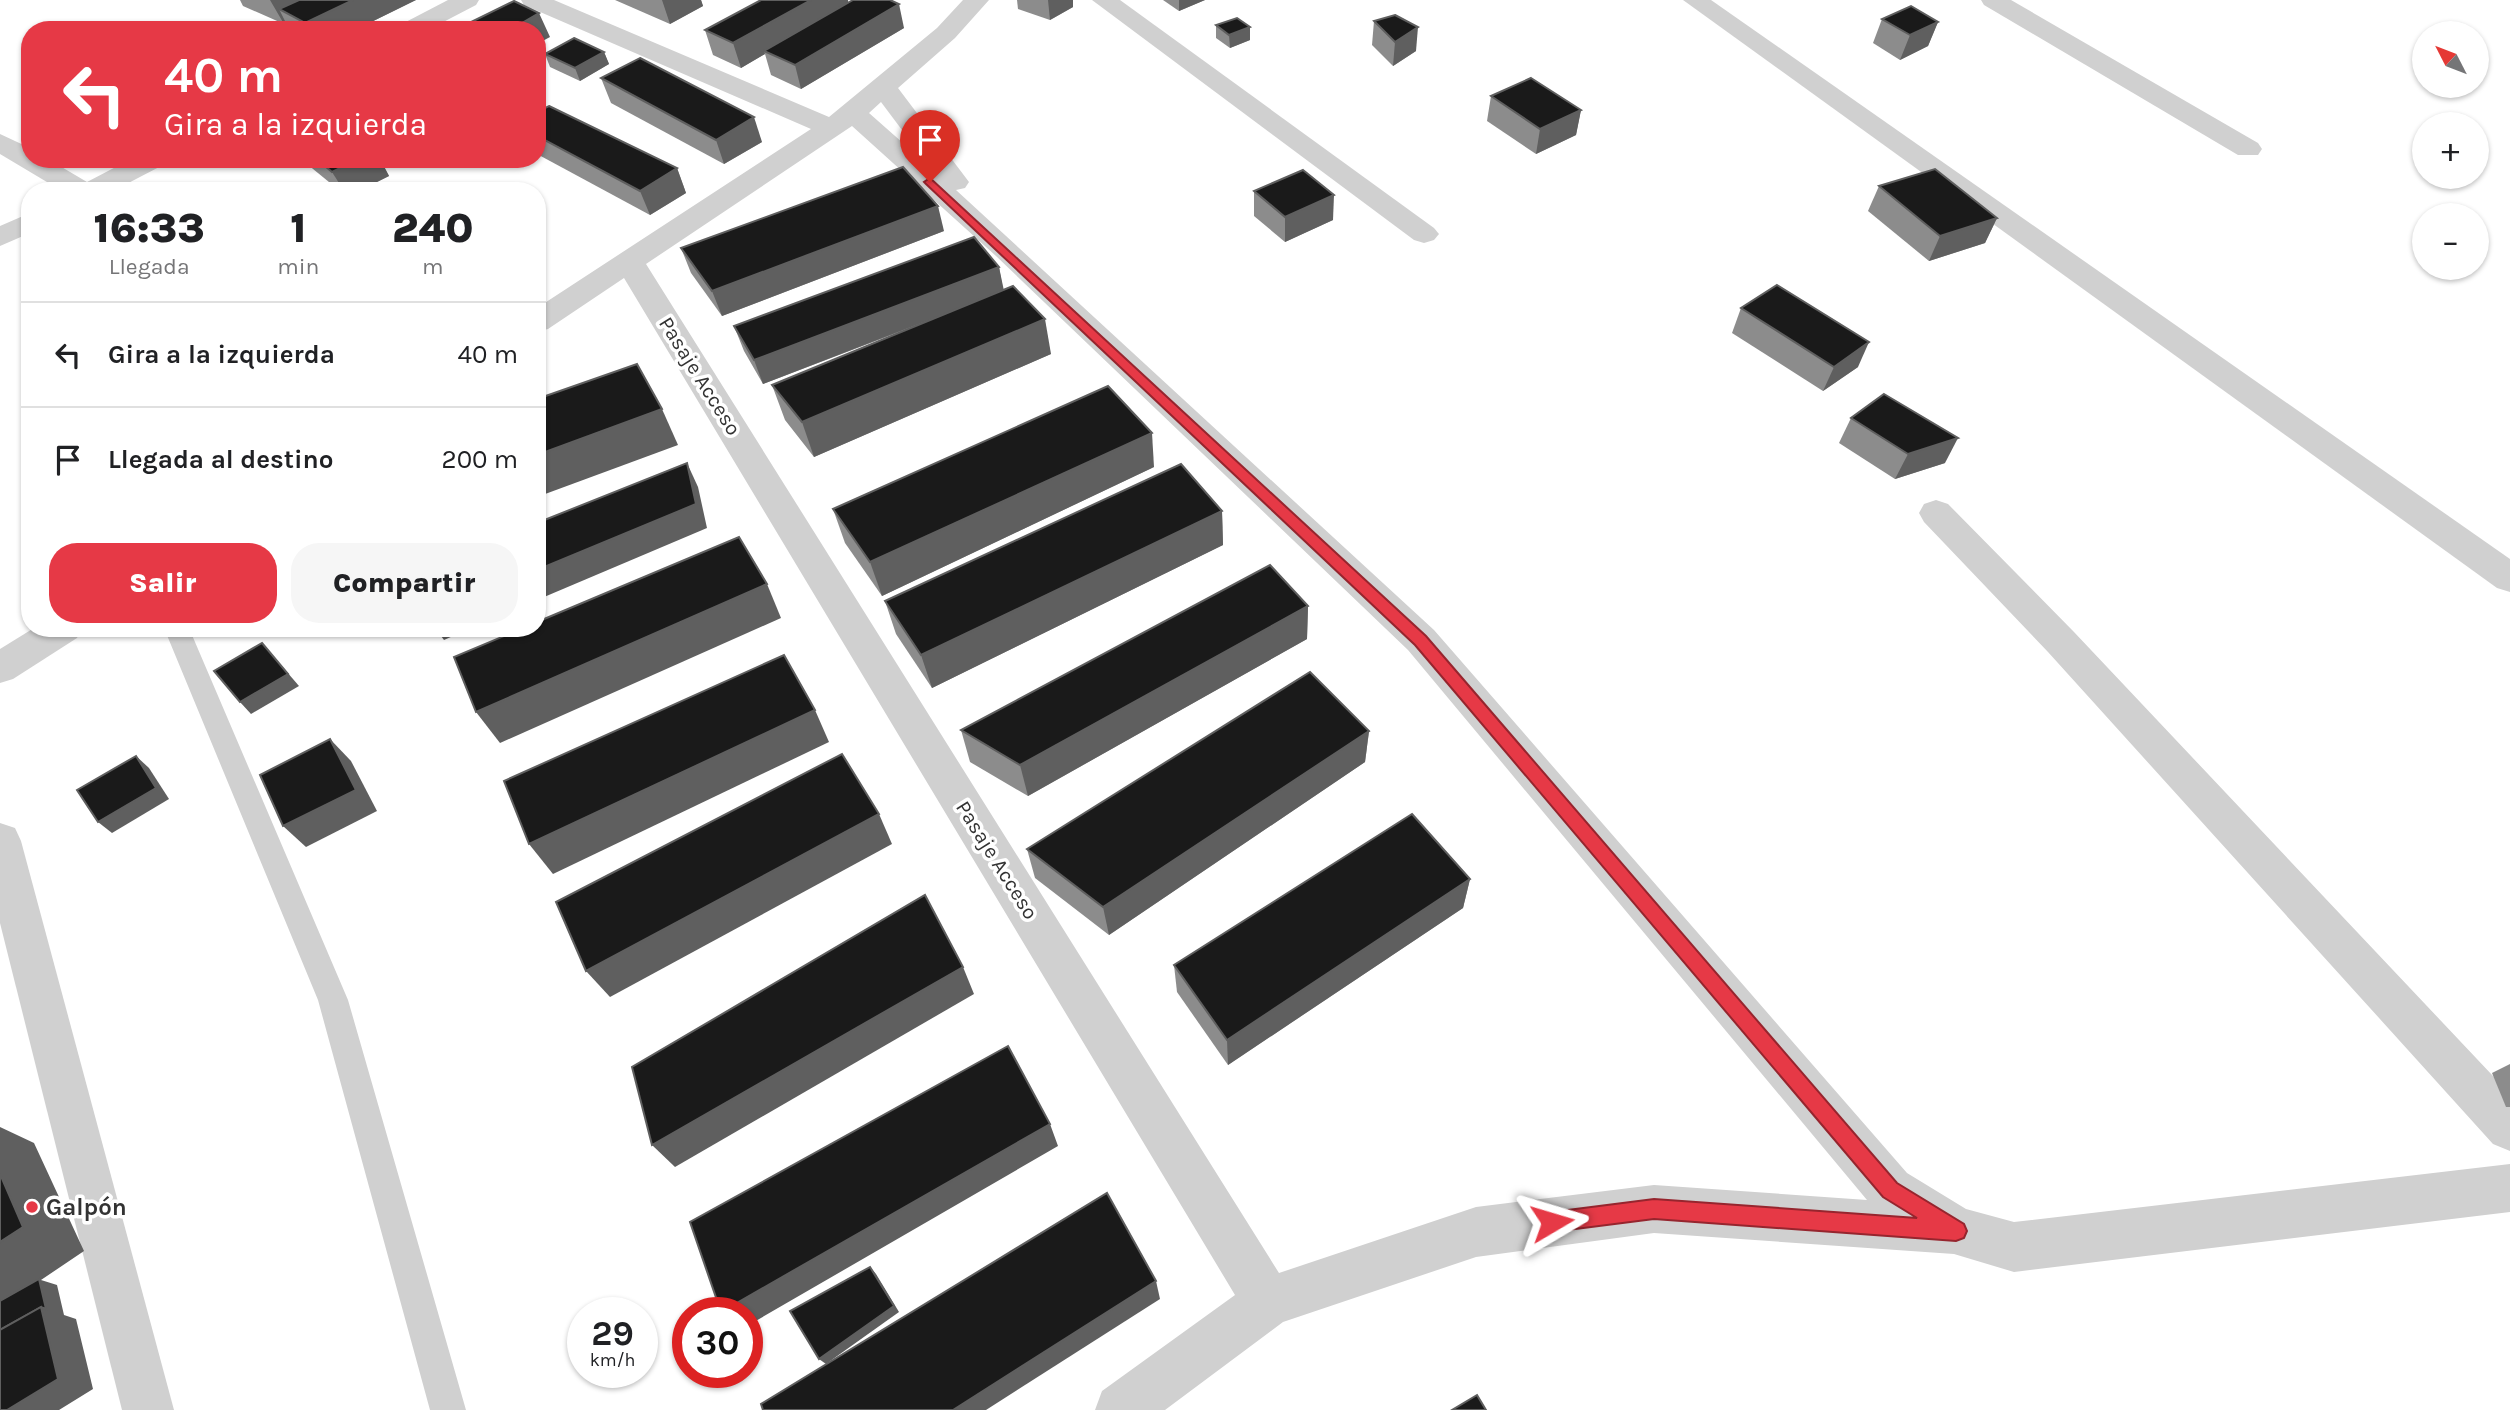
<!DOCTYPE html>
<html lang="es">
<meta charset="utf-8">
<style>
:root{--surface:#fff;--page:#f6f6f6;--text:#202124;--muted:#757577;--line:#e0e0e0;--accent:#e63946}
body{margin:0;font-family:Karla,sans-serif;background:var(--page);color:var(--text);height:100vh;display:flex;flex-direction:column;font-size:26px;white-space:nowrap}
*{box-sizing:border-box;margin:0}
p{font-size:23px;color:var(--muted)}
.icon{flex:none;width:38px;height:38px;fill:none;stroke:currentColor;stroke-width:2;stroke-linecap:round;stroke-linejoin:round}
.map{position:relative;flex:1;overflow:hidden}
.details{position:absolute;left:21px;top:182px;width:525px;height:455px;display:flex;flex-direction:column;background:var(--surface);border-radius:28px;box-shadow:0 2px 5px #0004}
.details>*{flex:none}
.hud{position:absolute;left:21px;top:21px;width:525px;height:147px;border-radius:28px;box-shadow:0 2px 5px #0004;background:#e63946;color:#fff;overflow:hidden}
.needle{width:46px;rotate:312deg}
.controls{position:absolute;left:2412px;top:21px;display:grid;gap:14px}
.controls a{display:grid;place-items:center;width:77px;height:77px;border-radius:50%;background:var(--surface);box-shadow:0 2px 5px #0004;font-size:35px}
.speed{position:absolute;left:567px;top:1297px;display:flex;gap:14px;font-size:35px;font-weight:700;text-align:center}
.speed>*{display:grid;place-content:center;width:91px;height:91px;border-radius:50%;background:var(--surface);box-shadow:0 2px 5px #0004;line-height:1}
.speed small{font-size:18px;font-weight:400}
.speed .limit{border:10px solid #d22;background:#fff;color:#111}
.pin{position:absolute;display:grid;place-items:center;width:60px;height:60px;color:#fff;margin:-72px -30px;border-radius:50% 50% 50% 0;rotate:-45deg;box-shadow:0 0 7px #0007}
.pin .icon{rotate:45deg}
.me{position:absolute;width:77px;margin:-38px;rotate:83deg;stroke-linejoin:round;filter:drop-shadow(0 0 5px #0008)}
.turn{display:flex;align-items:center;gap:24px;height:147px;padding:0 28px;font-size:32px}
.turn .icon{width:91px;height:91px;stroke-width:2.5}
.turn b{display:block;font-size:49px;line-height:60px}
.eta{display:flex;justify-content:space-evenly;align-items:center;height:119px;text-align:center}
.eta b{font-size:42px;font-weight:800;line-height:49px}
.primary-button{display:flex;gap:14px;margin-top:auto;padding:14px 28px}
.primary-button a{flex:1;height:80px;border-radius:28px;background:var(--accent);color:#fff;font-size:28px;font-weight:800;line-height:80px;text-align:center}
.primary-button a+a{background:var(--page);color:var(--text)}
ul{padding:0;list-style:none}
li{display:flex;align-items:center;gap:21px;height:105px;padding:0 28px;border-top:2px solid var(--line)}
li div{flex:1}
li b{display:block;font-size:26px}
li em{font-style:normal}
.map>svg:first-child{display:block}
.lines{fill:none;stroke-linecap:round;stroke-linejoin:round}
.lane{fill:#d0d0d0;fill-rule:evenodd}
.street{fill:#d0d0d0;fill-rule:evenodd}
.wall{fill:#8c8c8c}
.shaded-wall{fill:#5f5f5f}
.building{fill:#1a1a1a;stroke:#5f5f5f;stroke-width:2}
.route{fill:#e63946;stroke:#96252e;stroke-width:2}
.poi-dot{fill:#e63946;stroke:#fff;stroke-width:2.5}
.labels{text-anchor:middle;dominant-baseline:central;stroke-width:7;stroke-linejoin:round;paint-order:stroke}
.street-label{font-size:21px;fill:#333;stroke:#fff}
.near-poi-label{font-size:24px;font-weight:bold;fill:#333;stroke:#fff;text-anchor:start}
</style>
<div class="map">
<svg width="2510" height="1410" viewBox="0 0 2510 1410">
<rect width="100%" height="100%" fill="#fff"/>
<g class="lines">
<!-- lane -->
<polygon class="lane" points="164,628 189,628 348,1000 466,1410 430,1410 318,1000"/>
<!-- street -->
<g class="street">
<polygon points="448,0 479,0 476,5 428,30 397,30 400,25"/>
<path d="M521,0h33l275,117 108,-89 26,-28h26l-34,38 -57,50 71,94 -4,6 -9,2 478,440 473,543 59,36 48,13 496,-58v48l-496,60 -60,-18 -300,-21 -178,24 -193,65 -118,88h-70l7,-19 133,-96 -611,-1017 -76,51 -11,3v-24l274,-179 -287,-124zM881,102l48,64 -60,-53zM852,126l144,130 412,394 459,550 -213,-15 -178,22 -197,66 -633,-1009z"/>
<polygon points="1092,0 1120,0 1434,228 1439,234 1434,240 1424,243 1414,240"/>
<polygon points="1683,0 1711,0 2510,559 2510,592 2497,588"/>
<polygon points="1981,0 2011,0 2258,143 2262,149 2258,155 2238,155 1984,5"/>
<polygon points="0,134 30,148 30,159 48,159 87,182 131,159 167,159 163,165 113,191 62,191 0,154"/>
<polygon points="30,213 30,233 0,246 0,226"/>
<polygon points="1936,500 1948,504 2074,632 2510,1094 2510,1151 2493,1144 2048,652 1924,522 1919,513 1924,504"/>
<polygon points="34,628 82,628 77,638 13,679 0,683 0,649"/>
<polygon points="0,823 15,828 21,841 174,1410 122,1410 0,923"/>
</g>
</g>
<!-- wall -->
<g class="wall">
<polygon points="240,0 416,0 355,30 290,30 286,23 284,24 243,6"/>
<polygon points="615,0 701,0 703,6 670,24"/>
<polygon points="848,0 848,3 904,28 801,89 771,75 765,54 741,68 713,55 705,30"/>
<polygon points="1017,0 1073,0 1073,7 1050,20 1018,9"/>
<polygon points="1163,0 1205,0 1179,11"/>
<polygon points="1882,19 1938,22 1928,46 1900,60 1873,43"/>
<polygon points="1374,21 1416,51 1393,66 1372,45"/>
<polygon points="1216,25 1250,27 1250,40 1230,48 1216,38"/>
<polygon points="604,52 609,64 580,81 550,67 545,54"/>
<polygon points="601,78 762,142 724,164 611,103"/>
<polygon points="1491,96 1581,110 1576,135 1536,154 1487,121"/>
<polygon points="537,112 677,168 686,193 650,215 537,154"/>
<polygon points="380,159 389,176 359,191 340,191 302,160"/>
<polygon points="1879,186 1997,218 1985,243 1929,261 1868,211"/>
<polygon points="1254,191 1333,220 1285,242 1254,216"/>
<polygon points="944,231 722,316 691,273 681,248"/>
<polygon points="999,267 1003,290 1051,354 814,457 785,420 772,385 957,310 763,384 744,351 734,326"/>
<polygon points="1741,308 1858,367 1823,391 1732,333"/>
<polygon points="1851,418 1945,463 1895,479 1839,443"/>
<polygon points="1154,467 882,596 845,543 833,509"/>
<polygon points="1222,511 1223,545 932,688 896,634 885,601"/>
<polygon points="1308,606 1307,639 1028,796 970,762 961,730"/>
<polygon points="1369,731 1365,762 1109,935 1035,878 1027,849"/>
<polygon points="1470,879 1463,908 1228,1065 1177,992 1174,965"/>
<polygon points="2510,1064 2510,1107 2506,1107 2492,1073"/>
</g>
<!-- shaded-wall -->
<g class="shaded-wall">
<polygon points="270,0 333,0 279,9 286,23 284,24"/>
<polygon points="353,0 416,0 355,30 309,30 305,23"/>
<polygon points="662,0 701,0 703,6 670,24"/>
<polygon points="811,0 848,0 849,6 764,51 765,54 741,68 733,43"/>
<polygon points="1048,0 1073,0 1073,7 1050,20"/>
<polygon points="1179,0 1205,0 1179,11"/>
<polygon points="899,4 904,28 801,89 795,65"/>
<polygon points="539,13 550,37 537,44 537,30 509,30"/>
<polygon points="1938,22 1928,46 1900,60 1910,35"/>
<polygon points="1250,27 1250,40 1230,48 1229,35"/>
<polygon points="1418,27 1416,51 1393,66 1395,42"/>
<polygon points="604,52 609,64 580,81 575,68"/>
<polygon points="1581,110 1576,135 1536,154 1540,129"/>
<polygon points="754,117 762,142 724,164 716,140"/>
<polygon points="359,159 380,159 389,176 359,191 344,191 332,172"/>
<polygon points="677,168 686,193 650,215 640,191"/>
<polygon points="1334,195 1333,220 1285,242 1285,217"/>
<polygon points="938,206 944,231 722,316 712,291"/>
<polygon points="1997,218 1985,243 1929,261 1940,236"/>
<polygon points="999,267 1004,291 763,384 754,360"/>
<polygon points="1045,319 1051,354 814,457 802,422"/>
<polygon points="1869,342 1858,367 1823,391 1834,367"/>
<polygon points="662,409 678,445 537,497 537,455"/>
<polygon points="1152,433 1154,467 882,596 870,562"/>
<polygon points="1958,438 1945,463 1895,479 1908,454"/>
<polygon points="687,463 698,487 707,528 537,600 537,570"/>
<polygon points="1222,511 1223,545 932,688 921,655"/>
<polygon points="767,584 781,618 500,743 476,712"/>
<polygon points="1308,606 1307,639 1028,796 1020,765"/>
<polygon points="435,628 471,628 444,640"/>
<polygon points="262,643 299,686 251,714 240,702"/>
<polygon points="815,710 829,742 553,874 529,844"/>
<polygon points="1369,731 1365,762 1109,935 1103,907"/>
<polygon points="330,739 351,761 377,811 306,847 283,826"/>
<polygon points="136,756 149,768 169,799 112,833 98,822"/>
<polygon points="879,814 892,844 610,997 586,971"/>
<polygon points="1470,879 1463,908 1228,1065 1227,1040"/>
<polygon points="963,967 974,994 675,1167 652,1145"/>
<polygon points="1050,1124 1058,1146 747,1326 747,1312 721,1312"/>
<polygon points="0,1127 34,1143 84,1251 41,1280 57,1285 64,1315 76,1319 93,1389 59,1410 7,1410 41,1307 39,1281 0,1307"/>
<polygon points="870,1267 876,1274 899,1312 826,1364 819,1359"/>
<polygon points="1156,1281 1160,1299 986,1410 953,1410"/>
</g>
<!-- building -->
<g class="building">
<polygon points="299,0 353,0 305,23 279,9"/>
<polygon points="761,0 811,0 733,43 705,30"/>
<polygon points="853,0 890,0 899,4 795,65 764,51"/>
<polygon points="514,1 539,13 510,30 455,30"/>
<polygon points="1911,6 1938,22 1910,35 1882,19"/>
<polygon points="1395,15 1418,27 1395,42 1374,21"/>
<polygon points="1237,18 1250,27 1229,35 1216,25"/>
<polygon points="574,38 604,52 575,68 545,54"/>
<polygon points="640,58 754,117 716,140 601,78"/>
<polygon points="1531,78 1581,110 1540,129 1491,96"/>
<polygon points="549,106 677,168 640,191 537,136 537,112"/>
<polygon points="317,159 359,159 332,172"/>
<polygon points="903,167 938,206 712,291 681,248"/>
<polygon points="1935,169 1997,218 1940,236 1879,186"/>
<polygon points="1303,170 1334,195 1285,217 1254,191"/>
<polygon points="974,237 999,267 754,360 734,326"/>
<polygon points="1777,285 1869,342 1834,367 1741,308"/>
<polygon points="1013,286 1045,319 802,422 772,385"/>
<polygon points="637,364 662,409 537,455 537,399"/>
<polygon points="1108,386 1152,433 870,562 833,509"/>
<polygon points="1884,394 1958,438 1908,454 1851,418"/>
<polygon points="687,463 696,504 537,570 537,523"/>
<polygon points="1181,464 1222,511 921,655 885,601"/>
<polygon points="739,537 767,584 476,712 454,657 523,628 537,628 537,622"/>
<polygon points="1270,565 1308,606 1020,765 961,730"/>
<polygon points="262,643 288,674 240,702 214,671"/>
<polygon points="784,655 815,710 529,844 504,781"/>
<polygon points="1310,672 1369,731 1103,907 1027,849"/>
<polygon points="330,739 356,790 283,826 260,775"/>
<polygon points="842,754 879,814 586,971 556,902"/>
<polygon points="136,756 156,788 98,822 77,790"/>
<polygon points="1412,814 1470,879 1227,1040 1174,965"/>
<polygon points="925,895 963,967 652,1145 632,1067"/>
<polygon points="1008,1046 1050,1124 721,1312 690,1222"/>
<polygon points="0,1174 23,1227 0,1242"/>
<polygon points="1107,1193 1156,1281 953,1410 763,1410 761,1404"/>
<polygon points="870,1267 894,1306 819,1359 790,1311"/>
<polygon points="39,1279 46,1309 41,1307 0,1330 0,1301"/>
<polygon points="41,1307 58,1379 7,1410 0,1410 0,1330"/>
<polygon points="1477,1395 1486,1410 1452,1410"/>
</g>
<!-- route -->
<polygon class="route" points="930,178 1426,636 1897,1183 1964,1224 1967,1231 1964,1238 1956,1241 1654,1219 1552,1232 1545,1229 1542,1222 1545,1215 1552,1212 1654,1199 1917,1218 1883,1197 1415,645 926,184 924,182"/>
<!-- markers -->
<circle class="poi-dot" cx="32" cy="1207" r="7"/>
<g class="labels">
<!-- street labels -->
<g class="street-label">
<text transform="translate(700 376) rotate(58)">Pasaje Acceso</text>
<text transform="translate(997 860) rotate(58)">Pasaje Acceso</text>
</g>
<!-- near-poi labels -->
<g class="near-poi-label">
<text x="46" y="1207">Galpón</text>
</g>
</g>
</svg>
<div class="controls">
<a><svg class="needle" viewBox="-14 -14 28 28"><path d="M0-13l5 13h-10z" fill="#e53935"/><path d="M0 13l5-13h-10z" fill="#757577"/></svg></a>
<a>+</a>
<a>−</a>
</div>
<div class="speed"><div>29<small>km/h</small></div><div class="limit">30</div></div>
<div class="pin" style="left:930px;top:182px;background:#d93025"><svg class="icon" aria-label="arrive" viewBox="0 0 24 24"><path d="M6 21V4h12l-3 4 3 4H6"/></svg></div>
<svg class="me" style="left:1552px;top:1222px" viewBox="-20 -20 40 40"><path d="M0-17L14 15 0 8-14 15z" fill="#e63946" stroke="#fff" stroke-width="4"/></svg>
<div class="hud">
<div class="turn"><svg class="icon" aria-label="left" viewBox="0 0 24 24"><path d="M17 20v-9H6M10 6l-5 5 5 5"/></svg><div><b>40 m</b>Gira a la izquierda</div></div>
</div>
<section class="details">
<div class="eta">
<div><b>16:33</b><p>Llegada</p></div>
<div><b>1</b><p>min</p></div>
<div><b>240</b><p>m</p></div>
</div>
<ul>
<li><svg class="icon" aria-label="left" viewBox="0 0 24 24"><path d="M17 20v-9H6M10 6l-5 5 5 5"/></svg><div><b>Gira a la izquierda</b></div><em>40 m</em></li>
<li><svg class="icon" aria-label="arrive" viewBox="0 0 24 24"><path d="M6 21V4h12l-3 4 3 4H6"/></svg><div><b>Llegada al destino</b></div><em>200 m</em></li>
</ul>
<div class="primary-button"><a>Salir</a><a>Compartir</a></div>
</section>
</div>
